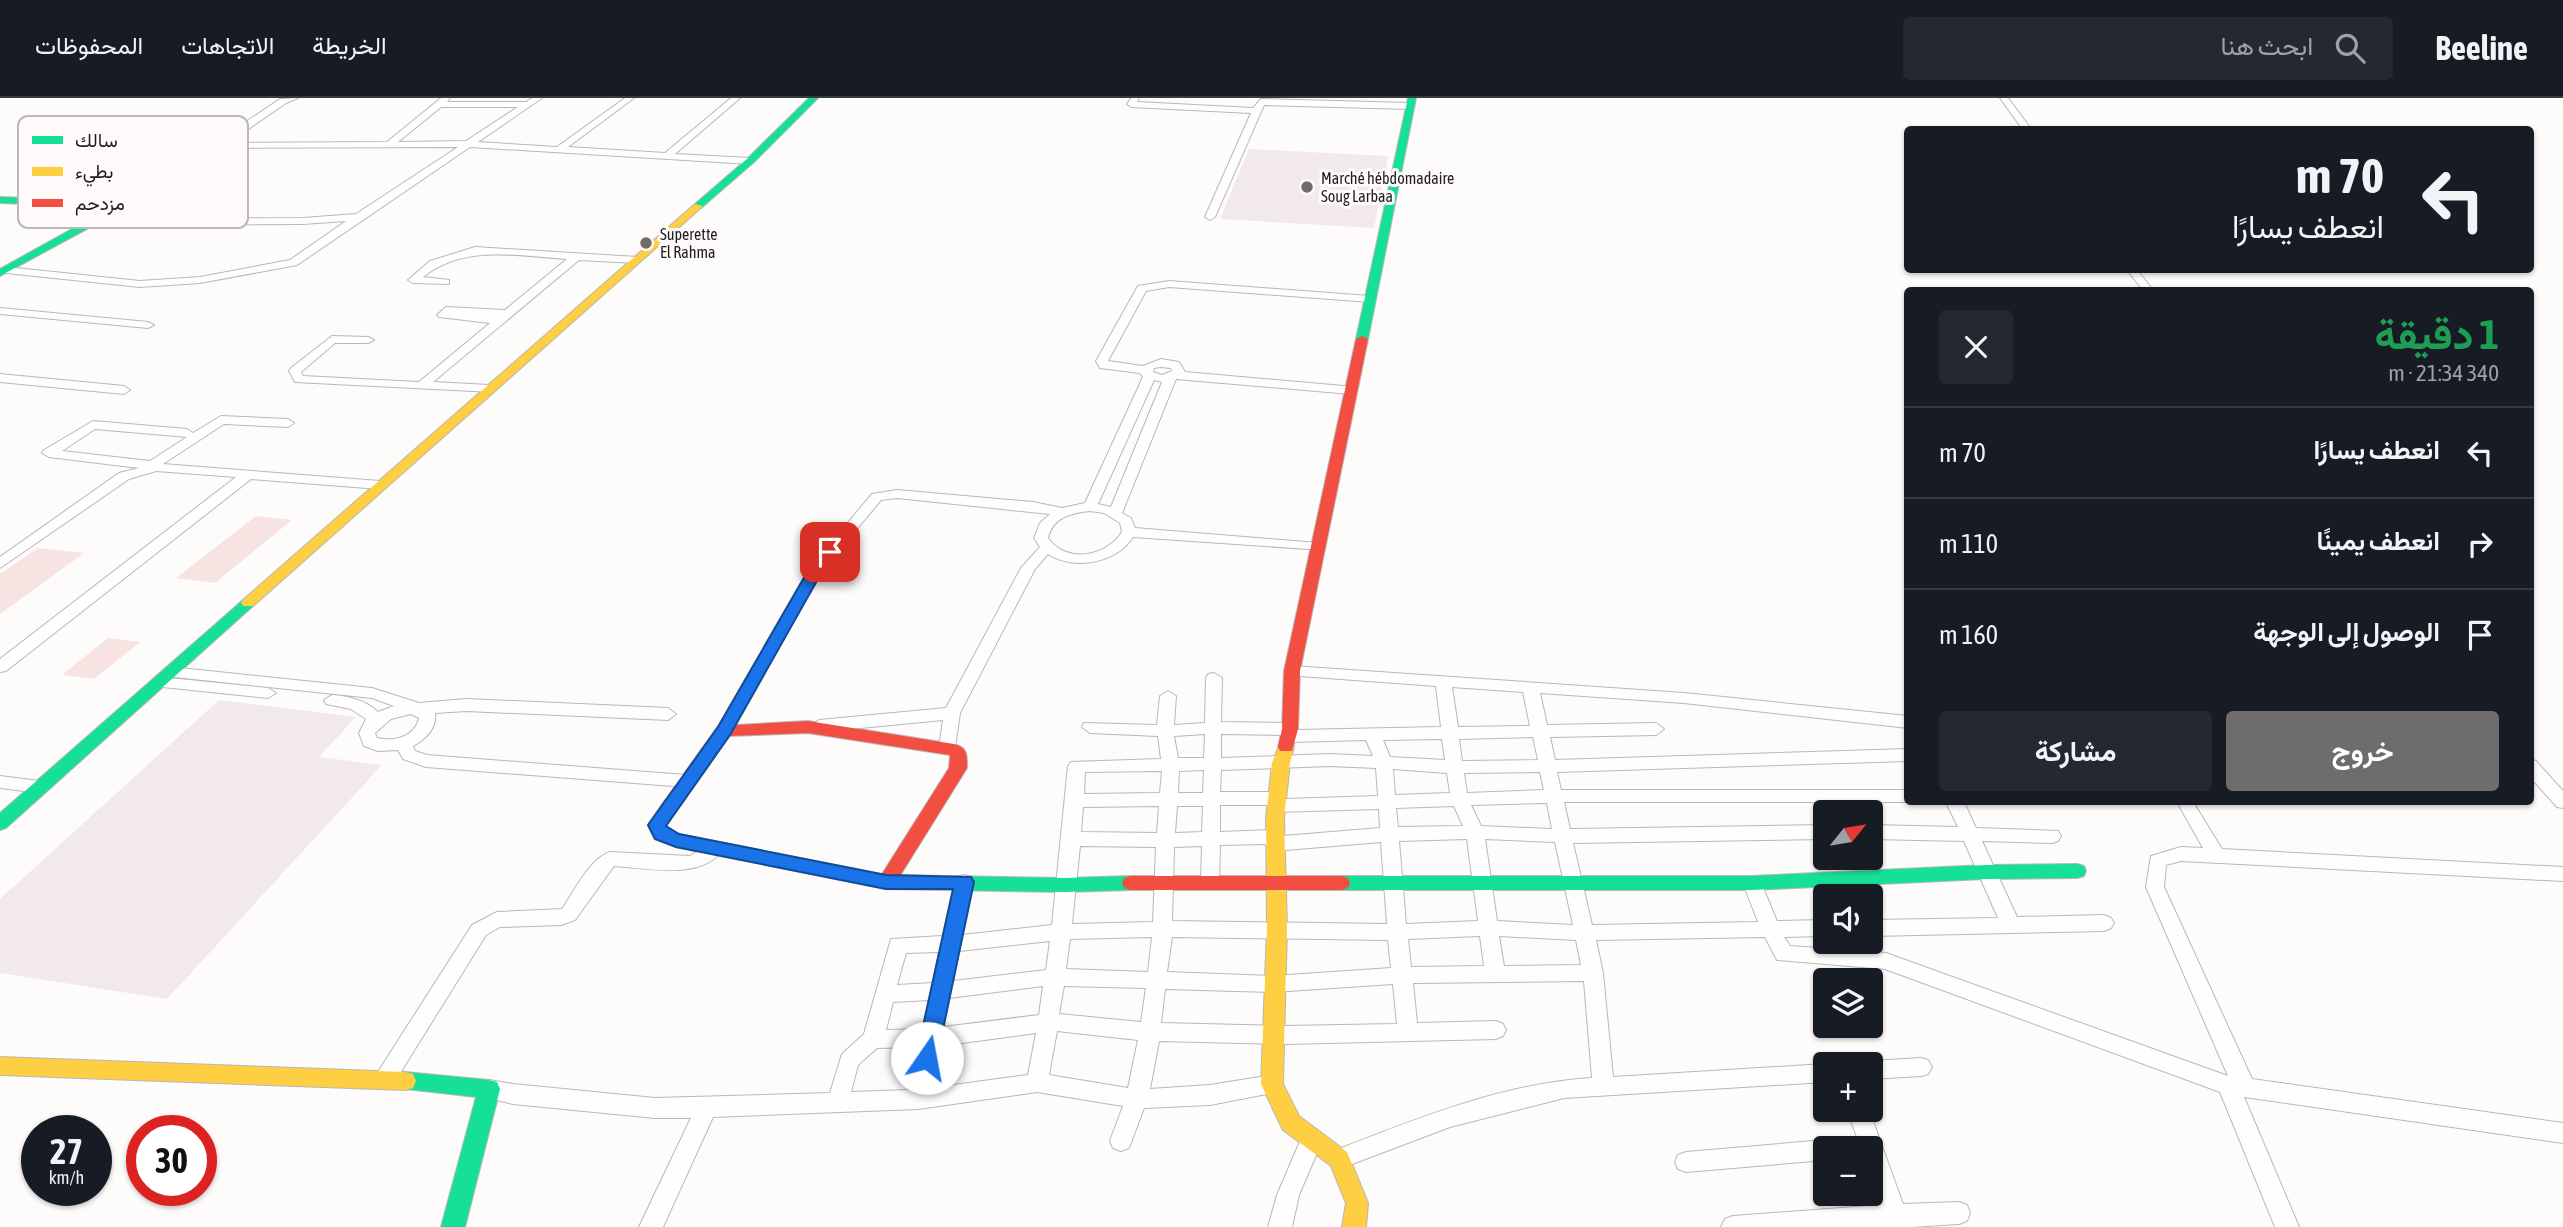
<!DOCTYPE html>
<html lang="ar">
<meta charset="utf-8">
<style>
:root{--surface:#171b24;--page:#242831;--text:#f1f3f6;--muted:#9ea1a6;--line:#363941;--accent:#6e6c6c}
body{margin:0;font-family:"Asap Condensed",Vazirmatn,sans-serif;background:var(--page);color:var(--text);direction:rtl;height:100vh;display:flex;flex-direction:column;font-size:26px;white-space:nowrap}
*{box-sizing:border-box;margin:0}
p{font-size:23px;color:var(--muted)}
.icon{flex:none;width:38px;height:38px;fill:none;stroke:currentColor;stroke-width:2;stroke-linecap:round;stroke-linejoin:round}
.map{position:relative;flex:1;overflow:hidden;direction:ltr}
.sheet{position:absolute;left:1904px;top:189px;width:630px;height:518px;display:flex;flex-direction:column;background:var(--surface);border-radius:7px;box-shadow:0 2px 5px #0004;direction:rtl}
.sheet>*{flex:none}
.top-card{position:absolute;left:1904px;top:28px;width:630px;height:147px;border-radius:7px;box-shadow:0 2px 5px #0004;direction:rtl;background:#171b24;color:var(--text);overflow:hidden}
.needle{width:46px;rotate:60deg}
.buttons{position:absolute;left:1813px;top:702px;display:grid;gap:14px}
.buttons a{display:grid;place-items:center;width:70px;height:70px;border-radius:7px;background:var(--surface);box-shadow:0 2px 5px #0004;font-size:35px}
.speed{position:absolute;left:21px;top:1017px;display:flex;gap:14px;font-size:35px;font-weight:700;text-align:center}
.speed>*{display:grid;place-content:center;width:91px;height:91px;border-radius:50%;background:var(--surface);box-shadow:0 2px 5px #0004;line-height:1}
.speed small{font-size:18px;font-weight:400}
.speed .limit{border:10px solid #d22;background:#fff;color:#111}
.pin{position:absolute;display:grid;place-items:center;width:60px;height:60px;color:#fff;margin:-30px;border-radius:14px;box-shadow:0 4px 10px #0006}
.me{position:absolute;width:77px;margin:-38px;rotate:12deg;stroke-linejoin:round;filter:drop-shadow(0 0 5px #0008)}
.turn{display:flex;align-items:center;gap:24px;height:147px;padding:0 35px;font-size:32px}
.turn .icon{width:91px;height:91px;stroke-width:2.5}
.turn b{display:block;font-size:49px;line-height:60px}
.round{display:grid;place-items:center;flex:none;width:74px;height:74px;border-radius:7px;background:var(--page)}
.overview{display:flex;align-items:center;justify-content:space-between;height:119px;padding:0 35px}
h1{font-size:42px;font-weight:700;line-height:52px;color:#1e9e55}
.action{display:flex;gap:14px;margin-top:auto;padding:14px 35px}
.action a{flex:1;height:80px;border-radius:7px;background:var(--accent);color:#fff;font-size:28px;font-weight:700;line-height:80px;text-align:center}
.action a+a{background:var(--page);color:var(--text)}
ul{padding:0;list-style:none}
li{display:flex;align-items:center;gap:21px;height:91px;padding:0 35px;border-top:2px solid var(--line)}
li div{flex:1}
li b{display:block;font-size:26px}
li em{font-style:normal}
header{display:flex;align-items:center;gap:42px;box-sizing:border-box;height:98px;padding:0 35px;background:var(--surface);border-bottom:2px solid var(--line)}
header strong{font-size:33px}
nav{display:flex;gap:38px;margin-inline-start:auto;font-size:24px}
.search{width:490px;height:63px;background:var(--page);display:flex;align-items:center;gap:18px;box-sizing:border-box;padding:0 24px;border-radius:7px;color:var(--muted);font-size:26px}
.map>svg:first-child{display:block}
.built{fill:#f2eaea}
.green{fill:#f8e3e3}
.lines{fill:none;stroke-linecap:round;stroke-linejoin:round}
.street-casing{stroke:#b9b7b7;stroke-width:2}
.fast-casing{stroke:#b9b7b7;stroke-width:2}
.slow-casing{stroke:#b9b7b7;stroke-width:2}
.jam-casing{stroke:#b9b7b7;stroke-width:2}
.street{fill:#fffefe;fill-rule:evenodd}
.fast{fill:#16e098;fill-rule:evenodd}
.slow{fill:#ffcf43;fill-rule:evenodd}
.jam{fill:#f24e42;fill-rule:evenodd}
.route{fill:#1a73e8;stroke:#114b97;stroke-width:2}
.poi-dot{fill:#6e6c6c;stroke:#fffafa;stroke-width:2.5}
.labels{text-anchor:middle;dominant-baseline:central;stroke-width:6;stroke-linejoin:round;paint-order:stroke}
.far-poi-label{font-size:16px;fill:#201f1f;stroke:#fffafa;text-anchor:start}
.key{fill:#fffafa;stroke:#bcb8b8;stroke-width:2}
.key-label{font-size:19px;fill:#201f1f}
</style>
<header>
<strong>Beeline</strong>
<div class="search"><svg class="icon" aria-label="search" viewBox="0 0 24 24"><circle cx="10" cy="10" r="6"/><path d="M15 15l6 6"/></svg>ابحث هنا</div>
<nav><a>الخريطة</a><a>الاتجاهات</a><a>المحفوظات</a></nav>
</header>
<div class="map">
<svg width="2563" height="1129" viewBox="0 0 2563 1129">
<rect width="100%" height="100%" fill="#fefbfb"/>
<!-- built -->
<g class="built">
<polygon points="1249,51 1388,58 1374,130 1220,121"/>
<polygon points="219,602 356,619 319,659 382,667 167,901 0,875 0,801"/>
</g>
<!-- green -->
<g class="green">
<polygon points="256,418 292,422 215,485 176,480"/>
<polygon points="38,450 84,455 0,516 0,476"/>
<polygon points="108,540 140,544 94,581 62,577"/>
</g>
<g class="lines">
<defs>
<g id="street">
<path d="M298,0l-12,5 -58,40 159,-1 54,-44h9l-3,4h79l6,-4h10l-64,44 79,5 68,-49h9l-66,49 97,6 66,-55h9l-65,56 75,4 5,3 -5,3 -280,-17 -173,118 -97,18 -60,4 -134,-14 -5,-3 5,-3 134,14 60,-4 90,-17 56,-39 -43,3 -211,1 -5,-3 5,-3 211,-1 53,-4 102,-67 -237,1 -97,56 -26,12 -8,-2 99,-54 91,-61zM441,9h77l-52,34 -68,1z"/>
<polygon points="1131,0 1139,0 1137,4 1253,10 1261,1 1410,5 1414,8 1410,11 1264,7 1215,119 1210,122 1205,119 1251,15 1131,9 1127,6"/>
<polygon points="2000,0 2008,0 2032,32 2023,32"/>
<path d="M475,149l162,10 5,3 -5,3 -58,-3 -146,122 56,3 4,1v6l-198,-10 -6,-11 2,-3 41,-32 36,1 6,3 -6,3h-33l-34,29 2,4 116,6 71,-59 -51,-6 -2,-2 9,-8 59,3 62,-51c-50,-3 -103,-15 -144,18l26,3v4l-36,-1 -5,-3 22,-19z"/>
<polygon points="2127,172 2137,172 2153,192 2143,192"/>
<path d="M1169,183l201,15 5,3 -5,3 -201,-15 -23,4 -38,70 35,5 18,-7 18,3 6,10 170,15v6l-4,1 -175,-15 -54,134 9,5 4,10 183,15 5,1 2,3 -2,3 -190,-13c-16,26 -59,34 -85,17l-13,15 -75,144 -5,35 -2,4h-12l-2,-4 4,-28 -124,12 -8,-6 8,-6 127,-12 75,-140 19,-21 -6,-9 6,-15 10,-9 -153,-16 -16,2 -59,71 -92,163h-12l-2,-4 93,-161 63,-75 25,-4 136,12 29,6 23,-5 58,-126 -3,-4 -40,-5 -4,-7 42,-75zM1161,269l10,1 1,3 -10,4 -9,-3 1,-4zM1154,282l8,2 -51,125 -13,-3zM1090,413l14,2 16,10 2,9c-16,25 -56,32 -74,6 5,-21 23,-25 42,-27z"/>
<polygon points="0,210 148,224 154,227 148,230 0,216"/>
<polygon points="0,276 124,288 130,292 124,296 0,284"/>
<path d="M221,318l67,3 6,4 -6,4 -64,-3 -61,40 217,17 7,4 -7,4 -129,-10 -245,192 -6,1v-13l236,-182 -80,-6 -27,8 -129,89v-11l119,-84 20,-5 -90,-11 -7,-4 2,-3 49,-29 94,8 6,4zM95,331l92,8 -37,24 -88,-10z"/>
<path d="M1292,568l392,27 224,23v12l-224,-25 -144,-10 7,32 109,-2 8,6 -8,6 -106,2 5,23 353,-11v12l-351,11 4,18h347v12h3h-347l6,27 255,-4v14l-252,4 19,82 166,-3 -15,-39 2,-5 7,-2 7,2 18,43 48,-1v16l-41,1 6,9 96,7 342,123 -82,-189 5,-31 30,-9 22,1 -26,-46h16l29,47 341,18v14l-382,-20 -15,4 -2,22 88,192 311,44v20l-319,-46 55,130h-24l-55,-135 -335,-123 -108,-9 -12,-23 -169,3 7,33 10,104 212,-13v18l-261,16 -114,29 -111,42 -8,-3 -3,-7 3,-7c82,-32 172,-69 261,-74l-8,-97 -171,2 4,40 79,-2 7,3 3,6 -3,6 -7,3 -211,5 -126,-3 -9,48 60,-4 62,-10 8,2 3,7 -3,7 -8,2 -62,12 -66,3 -15,40 -8,3 -8,-3 -3,-7 13,-35 -86,-14 -119,17 -205,8 -50,110h-24l52,-109h-36l-142,-14 -32,-8 -3,-7 3,-7 8,-2 24,4 142,14 175,-5 12,-39 22,-20 27,-95 52,-3 14,-59 7,-2 7,2 2,5 -11,53 90,-10 16,-159 3,-4 90,-3 -3,-23 -68,-3 -8,-6 2,-4 73,2 3,-29 8,-5 8,5 -2,29 31,-2 1,-45 2,-4 6,-1 8,5 -1,44 67,1 6,2 2,5 145,-3 -5,-41 -150,-11 -2,-4zM1452,589l71,5 7,34 -72,1zM1205,636l-1,24h-26l-4,-22zM1221,636l61,1 2,5 6,2 76,-2 7,16 -43,-2 -109,4zM1533,639l5,23 -76,1 -3,-22zM1442,641l3,21 -55,-3 -7,-17zM1330,668l46,2 2,28 -93,3 -2,-6 -6,-1h-57l1,-22zM1393,671l54,4 3,20 -55,2zM1204,672l-1,23h-25l1,-22zM1162,673l-2,22 -76,1 1,-22zM1540,674l4,18 -77,3 -3,-20zM1547,705l5,26 -71,-3 -10,-21zM1220,707h48l2,6 6,1 103,-3 1,19 -97,8 -3,-4 -6,-2 -54,2zM1159,708l-2,27 -76,-1 2,-25zM1177,708h26l-1,26 -27,1zM1454,708l9,20 -65,1 -2,-19zM1467,741l11,82 -72,3 -7,-83zM1485,741l70,3 18,83 -76,-4zM1381,744l6,82 -215,-3 2,-74 28,-1 -1,35 2,5 7,2 7,-2 2,-5 1,-36 45,-1 3,5 6,2zM1080,748l76,1 -3,75 -81,2zM1480,838l4,30 -73,1 -3,-28zM1499,838l77,4 5,25 -77,1zM1152,839l-4,35 -82,-3 4,-30zM1172,839l216,3 3,28 -118,8 -106,-4zM1050,843l-4,29 -93,11 6,-30zM939,854l-6,31 -36,2 9,-32zM1393,886l4,40 -112,2 -124,-3 4,-34 108,3zM1043,888l-4,29 -96,12 6,-29zM1064,888l82,2 -5,34 -82,-8zM929,902l-6,29 -37,1 7,-28zM1057,933l81,9 -10,48 -79,-13zM1036,935l-8,42 -97,13 9,-42zM919,949l-10,43 -58,2 7,-27 19,-17z"/>
<path d="M171,569l201,21 47,15 47,-4 202,9 8,6 -8,6 -202,-9 -31,2c2,15 -9,26 -22,33l2,5 12,4 259,20 6,2 3,4 -3,4 -6,2 -260,-20 -23,-8 -5,-9 -20,1 -14,-5 -5,-13 7,-14 -15,-10 -25,-5 -2,-4 8,-5c17,1 33,5 46,17l16,-6 -22,-8 -207,-22 -2,-4zM411,616l8,4c-4,19 -25,24 -42,20l-2,-5 16,-14z"/>
<polygon points="159,579 268,590 276,595 268,600 153,588 151,584"/>
<polygon points="2530,661 2536,663 2563,693 2563,710 2557,709 2530,679"/>
<polygon points="0,678 40,683 46,685 49,689 46,693 40,695 0,690"/>
<polygon points="1946,704 1964,704 1976,730 2058,733 2061,738 2058,743 2052,745 1982,743 2017,819 2104,817 2111,820 2114,825 2111,830 2104,833 1871,838 1871,822 1998,820 1964,743 1871,741 1871,727 1958,729"/>
<path d="M714,743l6,2 3,5c-18,33 -77,20 -109,18l-39,54 -14,5 -61,2 -14,8 -94,151 -7,2 -7,-2 -4,-7 4,-7 94,-147 25,-13 65,-3c12,-17 27,-50 48,-57l80,4z"/>
<polygon points="1921,960 1928,962 1932,969 1928,976 1921,978 1871,981 1871,966 1863,966 1871,963"/>
<polygon points="1847,1012 1869,1012 1903,1106 1959,1104 1967,1107 1970,1115 1967,1123 1959,1126 1912,1129 1721,1129 1725,1121 1733,1118 1881,1107 1871,1079 1871,1050 1839,1050 1842,1043 1857,1039"/>
<polygon points="1312,1031 1320,1034 1323,1041 1299,1097 1292,1129 1268,1129 1277,1097 1304,1034"/>
<polygon points="1825,1042 1833,1045 1835,1050 1825,1050 1825,1062 1686,1074 1678,1071 1675,1064 1678,1057 1686,1054"/>
</g>
<g id="fast">
<polygon points="809,0 818,0 753,65 701,110 695,110 695,106 747,61"/>
<polygon points="1408,0 1416,0 1368,241 1362,244 1356,241"/>
<polygon points="0,99 88,102 102,109 96,126 0,178 0,171 88,122 92,110 86,108 0,105"/>
<polygon points="248,500 253,502 255,505 253,508 6,730 0,732 0,715 243,502"/>
<polygon points="671,701 677,702 680,707 666,728 668,731 679,736 886,777 1065,780 1131,778 1138,780 1140,785 1138,790 1131,792 1065,794 886,791 676,749 655,741 648,727 665,702"/>
<polygon points="2077,766 2084,768 2086,773 2084,778 2077,780 1986,781 1752,792 1341,792 1334,790 1332,785 1334,780 1341,778 1752,778 1986,767"/>
<polygon points="405,974 489,982 497,984 500,991 465,1129 441,1129 476,999 397,990 394,983 397,976"/>
</g>
<g id="slow">
<polygon points="695,106 703,108 253,508 243,508 241,505 243,502"/>
<polygon points="1286,643 1292,645 1294,649 1290,665 1284,720 1287,830 1283,986 1299,1018 1347,1054 1368,1105 1366,1129 1342,1129 1346,1105 1331,1068 1283,1032 1261,986 1267,830 1266,720 1272,665 1280,645"/>
<polygon points="0,959 405,974 413,976 416,983 413,990 405,992 0,977"/>
</g>
<g id="jam">
<polygon points="1362,238 1368,241 1300,573 1298,631 1292,653 1280,653 1278,649 1282,631 1284,573 1356,241"/>
<path d="M808,623l146,23c14,4 13,11 13,24l-74,119 -7,2 -7,-2 -2,-5 72,-114 1,-13 -142,-22 -79,3 -52,74h-12l-3,-5 56,-79z"/>
<polygon points="1131,778 1341,778 1348,780 1350,785 1348,790 1341,792 1131,792 1124,790 1122,785 1124,780"/>
</g>
</defs>
<!-- street casing -->
<use href="#street" class="street-casing"/>
<!-- fast casing -->
<use href="#fast" class="fast-casing"/>
<!-- slow casing -->
<use href="#slow" class="slow-casing"/>
<!-- jam casing -->
<use href="#jam" class="jam-casing"/>
<!-- street -->
<use href="#street" class="street"/>
<!-- fast -->
<use href="#fast" class="fast"/>
<!-- slow -->
<use href="#slow" class="slow"/>
<!-- jam -->
<use href="#jam" class="jam"/>
</g>
<!-- route -->
<polygon class="route" points="830,450 837,454 823,472 730,637 666,728 679,736 886,777 971,779 974,784 937,960 934,967 927,970 919,967 916,960 953,791 886,791 676,749 655,741 648,727 718,629 809,471 825,451"/>
<!-- markers -->
<g class="poi-dot">
<circle cx="1307" cy="89" r="7"/>
<circle cx="646" cy="145" r="7"/>
</g>
<g class="labels">
<!-- far-poi labels -->
<g class="far-poi-label">
<text x="1321" y="80">Marché hébdomadaire<tspan x="1321" dy="18">Soug Larbaa</tspan></text>
<text x="660" y="136">Superette<tspan x="660" dy="18">El Rahma</tspan></text>
</g>
</g>
<!-- legend -->
<rect x="18" y="18" width="230" height="112" rx="10" class="key"/>
<rect x="32" y="38" width="31" height="8" fill="#16e098"/>
<rect x="32" y="69" width="31" height="9" fill="#ffcf43"/>
<rect x="32" y="101" width="31" height="8" fill="#f24e42"/>
<g class="key-label">
<text x="75" y="49">سالك</text>
<text x="75" y="80">بطيء</text>
<text x="75" y="112">مزدحم</text>
</g>
</svg>
<div class="buttons">
<a><svg class="needle" viewBox="-14 -14 28 28"><path d="M0-13l5 13h-10z" fill="#e53935"/><path d="M0 13l5-13h-10z" fill="#9ea1a6"/></svg></a>
<a><svg class="icon" aria-label="sound" viewBox="0 0 24 24"><path d="M4 9h4l5-4v14l-5-4H4zM17 9q2 3 0 6"/></svg></a>
<a><svg class="icon" aria-label="layers" viewBox="0 0 24 24"><path d="M12 4l9 5-9 5-9-5zM3 14l9 5 9-5"/></svg></a>
<a>+</a>
<a>−</a>
</div>
<div class="speed"><div>27<small>km/h</small></div><div class="limit">30</div></div>
<div class="pin" style="left:830px;top:454px;background:#d93025"><svg class="icon" aria-label="arrive" viewBox="0 0 24 24"><path d="M6 21V4h12l-3 4 3 4H6"/></svg></div>
<svg class="me" style="left:927px;top:960px" viewBox="-20 -20 40 40"><circle r="19" fill="#fff"/><path d="M0-13L10 11 0 6-10 11z" fill="#1a73e8"/></svg>
<div class="top-card">
<div class="turn"><svg class="icon" aria-label="left" viewBox="0 0 24 24"><path d="M17 20v-9H6M10 6l-5 5 5 5"/></svg><div><b>70 m</b>انعطف يسارًا</div></div>
</div>
<section class="sheet">
<div class="overview"><div><h1>1 دقيقة</h1><p>340 m · 21:34</p></div><a class="round"><svg class="icon" aria-label="close" viewBox="0 0 24 24"><path d="M6 6l12 12M18 6L6 18"/></svg></a></div>
<ul>
<li><svg class="icon" aria-label="left" viewBox="0 0 24 24"><path d="M17 20v-9H6M10 6l-5 5 5 5"/></svg><div><b>انعطف يسارًا</b></div><em>70 m</em></li>
<li><svg class="icon" aria-label="right" viewBox="0 0 24 24"><path d="M7 20v-9h11M14 6l5 5-5 5"/></svg><div><b>انعطف يمينًا</b></div><em>110 m</em></li>
<li><svg class="icon" aria-label="arrive" viewBox="0 0 24 24"><path d="M6 21V4h12l-3 4 3 4H6"/></svg><div><b>الوصول إلى الوجهة</b></div><em>160 m</em></li>
</ul>
<div class="action"><a>خروج</a><a>مشاركة</a></div>
</section>
</div>
